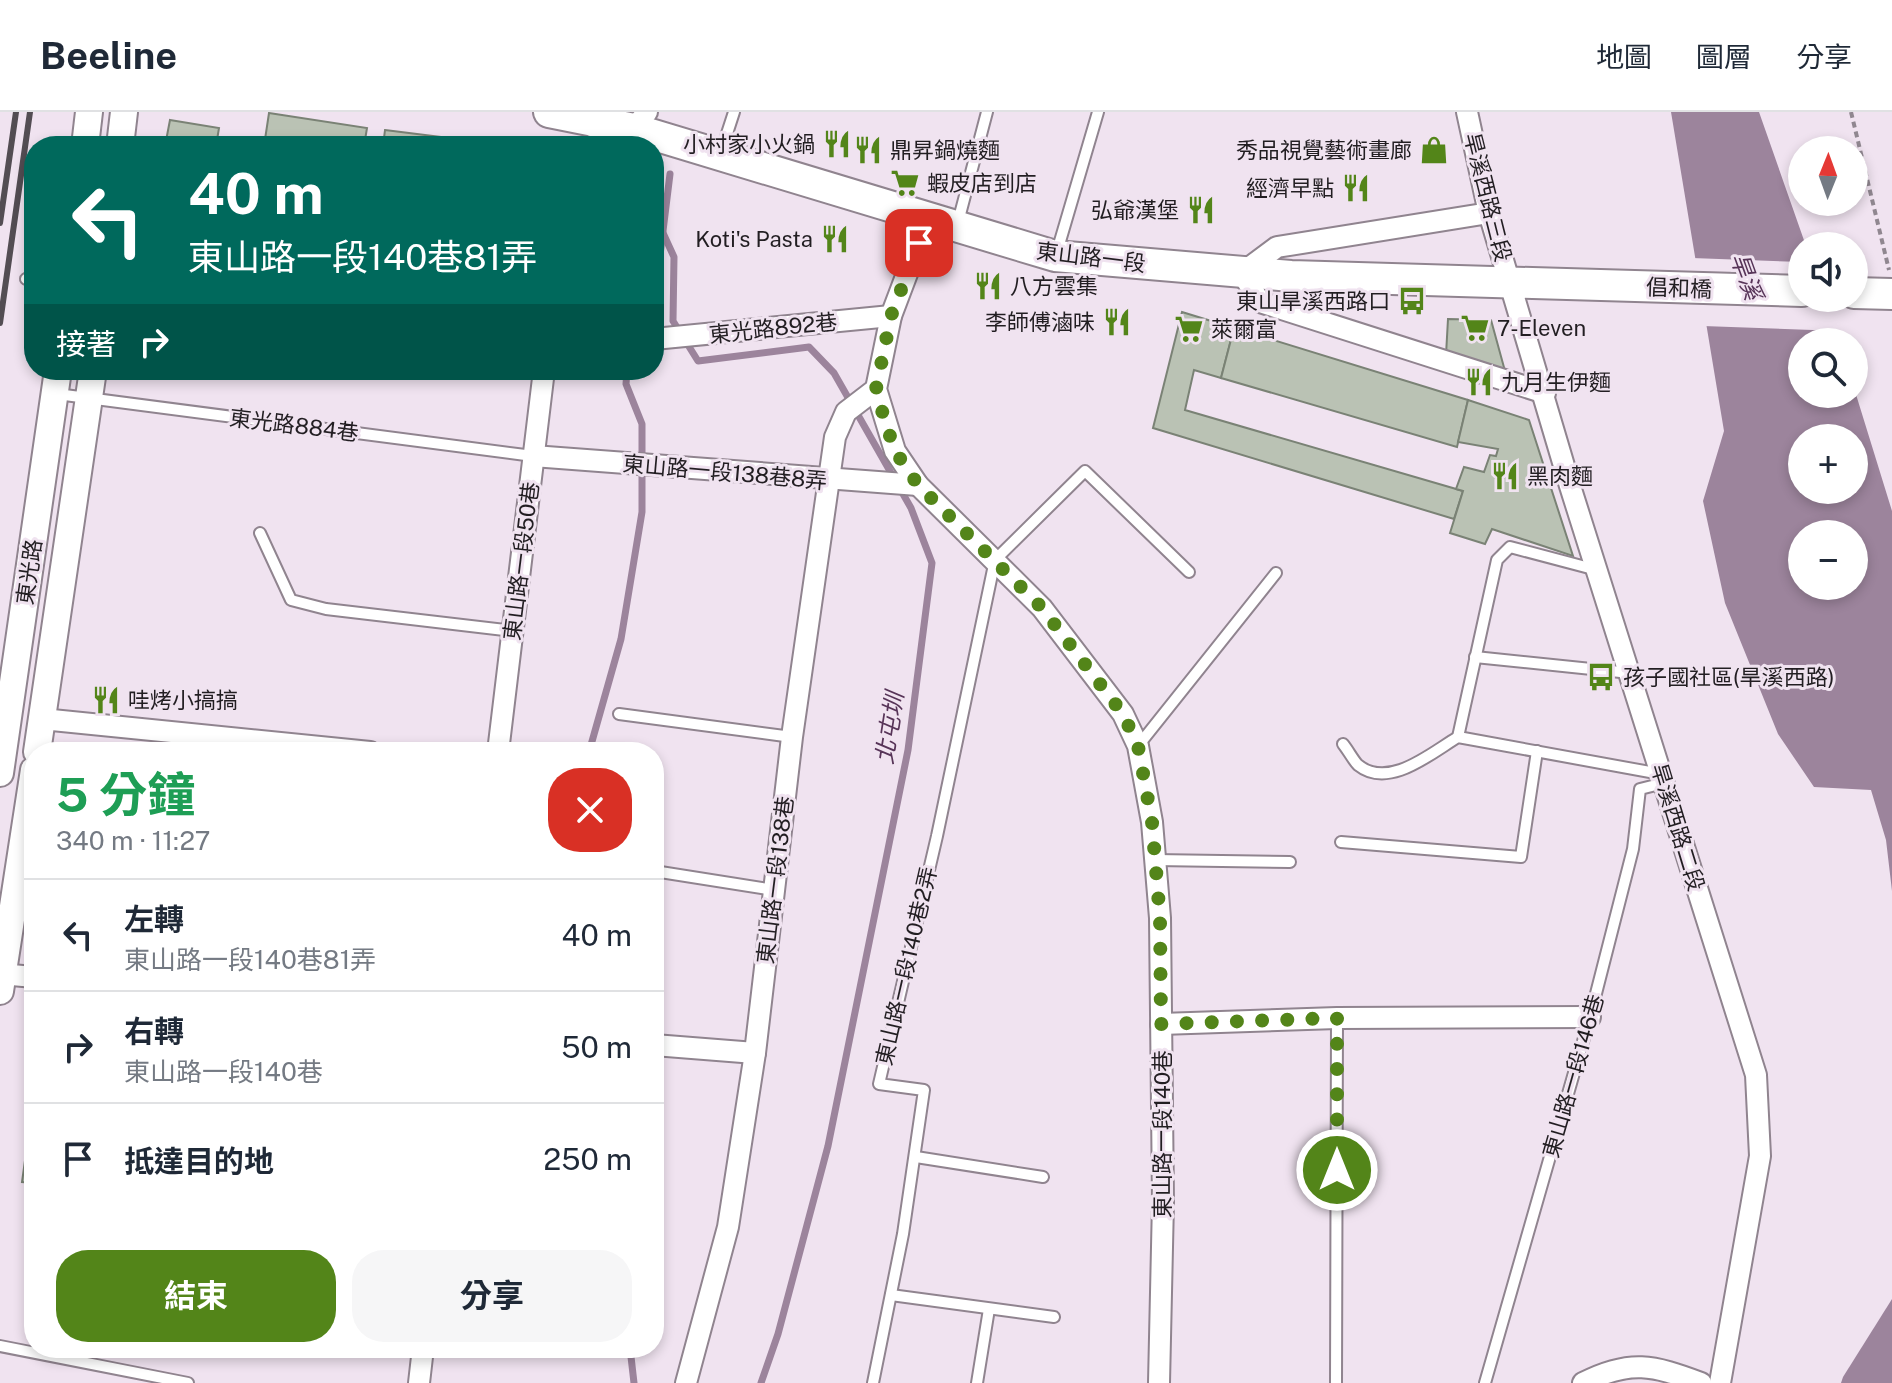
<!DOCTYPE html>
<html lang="zh-TW">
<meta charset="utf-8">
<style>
:root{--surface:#fff;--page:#f6f6f7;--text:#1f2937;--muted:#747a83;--line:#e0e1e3;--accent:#538519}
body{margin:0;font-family:"Public Sans","Noto Sans TC",sans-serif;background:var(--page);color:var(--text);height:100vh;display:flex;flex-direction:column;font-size:30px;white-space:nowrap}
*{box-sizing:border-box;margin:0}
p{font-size:26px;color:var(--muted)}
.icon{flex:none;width:44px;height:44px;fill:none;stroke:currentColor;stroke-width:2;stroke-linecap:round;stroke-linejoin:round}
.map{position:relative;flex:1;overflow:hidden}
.sheet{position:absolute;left:24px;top:630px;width:640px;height:616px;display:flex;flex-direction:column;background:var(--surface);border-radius:32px;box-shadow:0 4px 12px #0003}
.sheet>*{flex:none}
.top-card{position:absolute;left:24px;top:24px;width:640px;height:244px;border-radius:32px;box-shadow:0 4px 12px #0003;background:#00695c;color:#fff;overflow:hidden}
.needle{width:52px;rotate:1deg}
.tools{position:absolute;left:1788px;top:24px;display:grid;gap:16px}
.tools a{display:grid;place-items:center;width:80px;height:80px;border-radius:50%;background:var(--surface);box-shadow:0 4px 12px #0003;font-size:40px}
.pin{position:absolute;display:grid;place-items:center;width:68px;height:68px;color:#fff;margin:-34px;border-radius:16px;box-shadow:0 4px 12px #0006}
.me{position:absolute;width:88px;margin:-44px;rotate:0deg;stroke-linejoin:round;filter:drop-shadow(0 0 6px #0008)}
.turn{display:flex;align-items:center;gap:28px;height:168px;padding:0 32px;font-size:36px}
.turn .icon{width:104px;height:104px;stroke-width:2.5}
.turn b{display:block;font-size:56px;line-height:68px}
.then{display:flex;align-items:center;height:76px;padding:0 32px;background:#0003;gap:16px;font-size:30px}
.round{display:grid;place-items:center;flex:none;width:84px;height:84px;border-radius:32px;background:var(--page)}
.head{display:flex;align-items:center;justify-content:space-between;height:136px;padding:0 32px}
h1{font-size:48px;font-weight:700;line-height:60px;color:#1e9e55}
.primary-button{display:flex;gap:16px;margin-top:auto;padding:16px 32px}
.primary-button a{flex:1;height:92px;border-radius:32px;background:var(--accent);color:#fff;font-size:32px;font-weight:700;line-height:92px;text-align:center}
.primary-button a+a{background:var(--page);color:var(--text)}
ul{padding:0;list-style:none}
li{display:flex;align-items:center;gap:24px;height:112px;padding:0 32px;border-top:2px solid var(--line)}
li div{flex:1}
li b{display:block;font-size:30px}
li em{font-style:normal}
header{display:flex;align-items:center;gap:48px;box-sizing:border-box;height:112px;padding:0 40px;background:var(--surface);border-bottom:2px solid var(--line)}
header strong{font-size:38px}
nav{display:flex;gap:44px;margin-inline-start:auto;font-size:28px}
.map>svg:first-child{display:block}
.water{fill:#9c849c;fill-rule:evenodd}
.pier{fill:#f0e3f0}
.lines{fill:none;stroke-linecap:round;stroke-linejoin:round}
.stream{stroke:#9c849c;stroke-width:7}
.building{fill:#bac2b4;stroke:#7a8275;stroke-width:2}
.service-casing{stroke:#90848f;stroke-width:14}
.minor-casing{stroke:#90848f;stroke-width:24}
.tertiary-casing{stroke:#90848f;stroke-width:30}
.secondary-casing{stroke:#90848f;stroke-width:34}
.path{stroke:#908790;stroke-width:4;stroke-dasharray:6 4;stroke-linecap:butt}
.service{stroke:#fff;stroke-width:10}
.minor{stroke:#fff;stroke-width:20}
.tertiary{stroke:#fff;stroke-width:26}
.secondary{stroke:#fff;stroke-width:30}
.rail{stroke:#534d53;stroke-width:6}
.route{stroke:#538519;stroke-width:14;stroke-dasharray:0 25.2}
.labels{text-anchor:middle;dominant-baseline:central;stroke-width:6;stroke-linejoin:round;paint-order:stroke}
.poi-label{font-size:22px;fill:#221e22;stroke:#f0e3f0;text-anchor:start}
.street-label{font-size:22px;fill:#221e22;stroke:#f0e3f0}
.water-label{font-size:24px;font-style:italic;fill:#573458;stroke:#f0e3f0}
</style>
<header>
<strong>Beeline</strong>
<nav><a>地圖</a><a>圖層</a><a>分享</a></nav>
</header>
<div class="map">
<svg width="1892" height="1271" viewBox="0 0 1892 1271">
<rect width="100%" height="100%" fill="#f0e3f0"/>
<!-- water -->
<g class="water">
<path d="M1671,0h88l47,134h-4v52h22l15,44h-37v52h52v-6l38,123v380l-6,-51 -15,-50 -57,-3 -36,-53 -53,-131 -22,-102 21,-70zM1802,326h52v52h-52zM1802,422h52v52h-52z"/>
<polygon points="1892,1187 1892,1271 1841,1271 1843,1265"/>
</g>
<!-- pier -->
<polygon class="pier" points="1692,146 1802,150 1802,186 1828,186 1840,219 1703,214"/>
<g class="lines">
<!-- stream -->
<g class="stream">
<polyline points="663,121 674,145 673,209 698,249 809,235 834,261 911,396 932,451 908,638 828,1034 778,1222 761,1271"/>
<polyline points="654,154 660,143 670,62"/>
<polyline points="589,640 621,527 642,400 642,312 626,272 627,258"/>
<polyline points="630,1236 634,1271"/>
</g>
</g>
<!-- building -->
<g class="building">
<polygon points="269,1 367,16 364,34 264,34"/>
<polygon points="170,8 219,16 216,34 165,34"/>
<polygon points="385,18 497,32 510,34 383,34"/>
<polygon points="1182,200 1234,216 1221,266 1194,258 1185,298 1463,379 1454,407 1153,316"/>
<polygon points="1448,207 1491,208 1505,259 1446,243"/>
<polygon points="1234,216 1468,288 1457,335 1221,266"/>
<polygon points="1468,288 1529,308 1573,444 1492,417 1485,432 1450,421 1463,379 1456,377 1464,355 1484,360 1490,343 1496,344 1498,337 1458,330"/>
<polygon points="34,984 34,1071 22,1070"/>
</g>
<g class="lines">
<defs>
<g id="service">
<polyline points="721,40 734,0"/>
<polyline points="958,110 987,0"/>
<polyline points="1056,143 1098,0"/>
<polyline points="26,167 34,168"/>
<polyline points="57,282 533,344"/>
<polyline points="260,421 291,488 326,497 513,519"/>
<polyline points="1475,545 1630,561"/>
<polyline points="619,602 792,625"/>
<polyline points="1458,625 1497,448 1510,435 1597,458"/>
<path d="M1343,632c5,6 10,16 15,21 31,25 73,-12 100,-28l203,37"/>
<polyline points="1138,634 1276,461"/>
<polyline points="1341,730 1521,745 1537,639"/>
<polyline points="1155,748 1290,750"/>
<polyline points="654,759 774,778"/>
<polyline points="916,1045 1043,1065"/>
<polyline points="891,1183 1054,1205"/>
<polyline points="0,1234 188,1271"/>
<polyline points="873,1271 903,1122 924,978 879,972 937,724 995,448 1085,359 1189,460"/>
<polyline points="977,1271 989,1197"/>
<polyline points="1336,1271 1337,906"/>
<polyline points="1485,1271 1590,905 1633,737 1640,677 1664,671"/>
</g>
<g id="minor">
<polyline points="1467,0 1489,101 1570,374 1756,963 1760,1044 1720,1271"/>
<polyline points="589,34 634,17 647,0"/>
<polyline points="1489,101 1277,135 1242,161 1260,190 1545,281"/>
<polyline points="928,106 891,204 876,277 895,339 918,373 1042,496 1123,602 1138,634 1152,710 1160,806 1163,1090 1159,1271"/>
<polyline points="654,227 891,204"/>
<polyline points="533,344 918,373"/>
<polyline points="42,607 370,640"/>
<polyline points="498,640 544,258"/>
<polyline points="0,862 34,865"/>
<polyline points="1161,912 1337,906 1590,905"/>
<polyline points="654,933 755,941"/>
<polyline points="419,1271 423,1236"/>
<polyline points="686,1271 728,1115 755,941 792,625 835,325 846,300 876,277"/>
<path d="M1583,1271c47,-24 70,-18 118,0"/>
</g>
<g id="tertiary">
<polyline points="85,34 89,0"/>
<polyline points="120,34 124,0"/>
<polyline points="37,640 93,258"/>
<polyline points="0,661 58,258"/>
<polyline points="0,879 34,658"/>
</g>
<g id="secondary">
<polyline points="549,0 634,17 1055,144 1291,164 1802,179"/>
<polyline points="1854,181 1892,182"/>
</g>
</defs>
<!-- service casing -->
<use href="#service" class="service-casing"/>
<!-- minor casing -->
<use href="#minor" class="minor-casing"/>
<!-- tertiary casing -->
<use href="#tertiary" class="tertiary-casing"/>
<!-- secondary casing -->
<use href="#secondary" class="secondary-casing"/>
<!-- path -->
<polyline class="path" points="1851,0 1889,158"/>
<!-- service -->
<use href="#service" class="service"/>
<!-- minor -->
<use href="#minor" class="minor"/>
<!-- tertiary -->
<use href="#tertiary" class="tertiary"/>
<!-- secondary -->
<use href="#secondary" class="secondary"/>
<!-- rail -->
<g class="rail">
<polyline points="0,111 16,0"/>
<polyline points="0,211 30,0"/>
</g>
</g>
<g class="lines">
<!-- route -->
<polyline class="route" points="919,131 891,204 876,277 884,306 895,339 918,373 1042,496 1123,602 1138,634 1152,710 1160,806 1161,912 1337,906 1337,1058"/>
</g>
<!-- icons -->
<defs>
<symbol id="restaurant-bare" viewBox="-9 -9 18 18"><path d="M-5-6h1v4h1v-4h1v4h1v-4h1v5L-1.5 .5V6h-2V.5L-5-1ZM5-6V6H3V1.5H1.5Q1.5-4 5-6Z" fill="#538519" stroke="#f0e3f0" stroke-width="2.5" paint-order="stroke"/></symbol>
<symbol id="shop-bare" viewBox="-9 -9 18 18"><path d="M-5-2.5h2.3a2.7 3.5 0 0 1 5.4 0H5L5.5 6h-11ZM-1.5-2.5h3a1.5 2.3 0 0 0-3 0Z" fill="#538519" stroke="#f0e3f0" stroke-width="2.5" paint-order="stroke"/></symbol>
<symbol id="supermarket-bare" viewBox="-9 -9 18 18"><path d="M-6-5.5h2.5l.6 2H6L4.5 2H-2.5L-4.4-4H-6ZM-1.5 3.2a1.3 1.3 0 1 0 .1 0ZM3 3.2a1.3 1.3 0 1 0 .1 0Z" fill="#538519" stroke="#f0e3f0" stroke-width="2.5" paint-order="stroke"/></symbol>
<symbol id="bus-bare" viewBox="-9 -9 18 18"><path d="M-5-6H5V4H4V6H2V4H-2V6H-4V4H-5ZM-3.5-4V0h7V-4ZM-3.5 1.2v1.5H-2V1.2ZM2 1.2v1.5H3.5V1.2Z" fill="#538519" stroke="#f0e3f0" stroke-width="2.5" paint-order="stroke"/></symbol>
</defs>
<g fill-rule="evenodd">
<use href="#restaurant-bare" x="817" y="12" width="40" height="40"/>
<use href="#restaurant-bare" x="848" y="18" width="40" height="40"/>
<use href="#shop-bare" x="1414" y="18" width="40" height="40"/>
<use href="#supermarket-bare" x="885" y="51" width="40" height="40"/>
<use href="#restaurant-bare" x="1336" y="56" width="40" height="40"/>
<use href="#restaurant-bare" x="1181" y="78" width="40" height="40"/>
<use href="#restaurant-bare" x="815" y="107" width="40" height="40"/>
<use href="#restaurant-bare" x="968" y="154" width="40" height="40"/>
<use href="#bus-bare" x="1392" y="169" width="40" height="40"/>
<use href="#restaurant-bare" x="1097" y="190" width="40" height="40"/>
<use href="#supermarket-bare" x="1455" y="196" width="40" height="40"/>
<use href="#supermarket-bare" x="1169" y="197" width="40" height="40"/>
<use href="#restaurant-bare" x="1459" y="250" width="40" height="40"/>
<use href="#restaurant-bare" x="1485" y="344" width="40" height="40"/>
<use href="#bus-bare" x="1581" y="545" width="40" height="40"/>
<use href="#restaurant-bare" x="86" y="568" width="40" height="40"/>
</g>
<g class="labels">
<!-- poi labels -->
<g class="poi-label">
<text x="815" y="32" text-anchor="end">小村家小火鍋</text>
<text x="890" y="38">鼎昇鍋燒麵</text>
<text x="1412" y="38" text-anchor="end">秀品視覺藝術畫廊</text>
<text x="927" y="71">蝦皮店到店</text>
<text x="1334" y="76" text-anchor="end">經濟早點</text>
<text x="1179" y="98" text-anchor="end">弘爺漢堡</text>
<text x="813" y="127" text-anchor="end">Koti's Pasta</text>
<text x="1010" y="174">八方雲集</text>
<text x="1390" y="189" text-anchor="end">東山旱溪西路口</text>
<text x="1095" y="210" text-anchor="end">李師傅滷味</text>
<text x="1497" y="216">7-Eleven</text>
<text x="1211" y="217">萊爾富</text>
<text x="1501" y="270">九月生伊麵</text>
<text x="1527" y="364">黑肉麵</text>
<text x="1623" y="565">孩子國社區(旱溪西路)</text>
<text x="128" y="588">哇烤小搞搞</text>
</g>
<!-- street labels -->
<g class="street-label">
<text transform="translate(1488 85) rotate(76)">旱溪西路三段</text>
<text transform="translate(1091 145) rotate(7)">東山路一段</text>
<text transform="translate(1679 176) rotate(2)">倡和橋</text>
<text transform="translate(773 216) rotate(-6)">東光路892巷</text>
<text transform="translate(294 313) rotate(7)">東光路884巷</text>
<text transform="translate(725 360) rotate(5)">東山路一段138巷8弄</text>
<text transform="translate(521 449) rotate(-83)">東山路一段50巷</text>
<text transform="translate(29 460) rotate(-82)">東光路</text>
<text transform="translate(1678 715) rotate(73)">旱溪西路二段</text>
<text transform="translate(775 768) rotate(-83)">東山路一段138巷</text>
<text transform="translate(906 854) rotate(-77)">東山路一段140巷2弄</text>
<text transform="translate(1573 964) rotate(-74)">東山路一段146巷</text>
<text transform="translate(1162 1022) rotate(-90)">東山路一段140巷</text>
</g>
<!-- water labels -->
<g class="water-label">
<text transform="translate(1747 164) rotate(70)">旱溪</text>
<text transform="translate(889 616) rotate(-81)">北屯圳</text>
</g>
</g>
</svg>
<div class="tools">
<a><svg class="needle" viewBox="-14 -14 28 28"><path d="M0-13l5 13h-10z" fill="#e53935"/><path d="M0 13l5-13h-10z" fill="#747a83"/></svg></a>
<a><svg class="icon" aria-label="sound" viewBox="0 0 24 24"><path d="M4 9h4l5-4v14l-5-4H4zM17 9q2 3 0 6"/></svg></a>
<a><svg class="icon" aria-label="search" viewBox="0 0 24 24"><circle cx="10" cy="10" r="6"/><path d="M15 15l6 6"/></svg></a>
<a>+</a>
<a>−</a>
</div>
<div class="pin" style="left:919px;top:131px;background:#d93025"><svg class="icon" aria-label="arrive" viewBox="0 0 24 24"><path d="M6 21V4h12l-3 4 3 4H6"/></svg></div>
<svg class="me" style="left:1337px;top:1058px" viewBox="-20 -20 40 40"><circle r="17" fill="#538519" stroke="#fff" stroke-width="3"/><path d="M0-11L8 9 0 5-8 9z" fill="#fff"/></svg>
<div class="top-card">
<div class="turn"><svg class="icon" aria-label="left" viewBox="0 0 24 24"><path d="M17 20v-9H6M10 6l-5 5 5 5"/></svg><div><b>40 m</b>東山路一段140巷81弄</div></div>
<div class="then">接著<svg class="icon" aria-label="right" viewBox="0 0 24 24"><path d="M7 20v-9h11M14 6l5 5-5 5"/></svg></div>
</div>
<section class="sheet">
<div class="head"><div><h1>5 分鐘</h1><p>340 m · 11:27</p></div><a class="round" style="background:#d93025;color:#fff"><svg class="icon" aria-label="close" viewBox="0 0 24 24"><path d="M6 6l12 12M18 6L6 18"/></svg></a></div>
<ul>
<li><svg class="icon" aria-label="left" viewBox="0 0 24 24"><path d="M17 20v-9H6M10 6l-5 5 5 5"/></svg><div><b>左轉</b><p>東山路一段140巷81弄</p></div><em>40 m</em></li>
<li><svg class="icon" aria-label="right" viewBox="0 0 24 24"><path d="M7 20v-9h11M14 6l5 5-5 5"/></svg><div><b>右轉</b><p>東山路一段140巷</p></div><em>50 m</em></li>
<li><svg class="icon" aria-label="arrive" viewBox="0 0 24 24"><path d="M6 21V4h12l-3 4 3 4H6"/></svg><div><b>抵達目的地</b></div><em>250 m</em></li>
</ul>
<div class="primary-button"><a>結束</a><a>分享</a></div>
</section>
</div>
